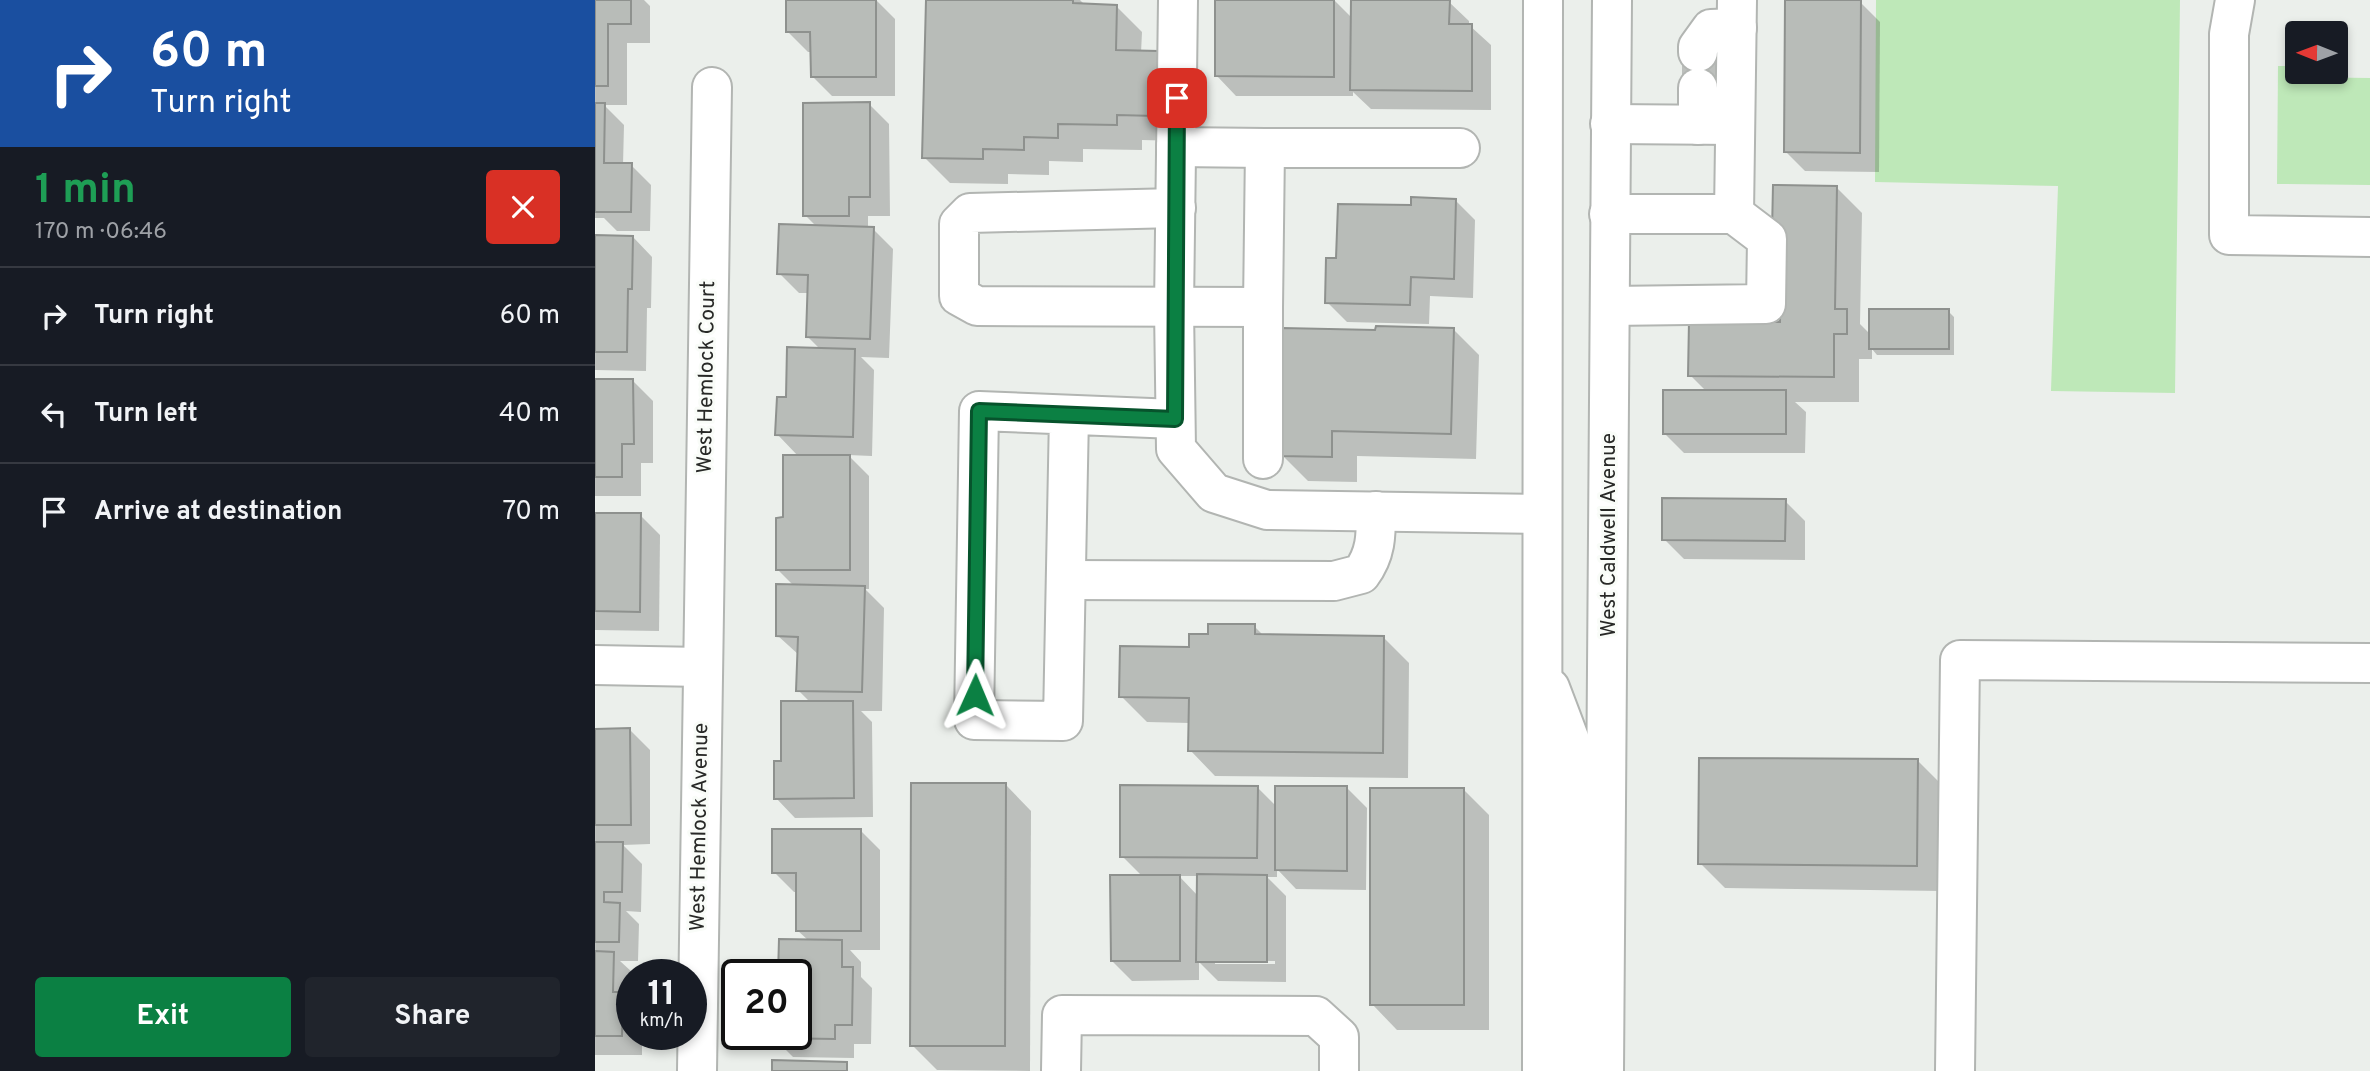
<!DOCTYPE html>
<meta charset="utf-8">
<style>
:root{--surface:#171b24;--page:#20242c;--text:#f1f3f6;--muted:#9ea1a6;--line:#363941;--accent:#0b8043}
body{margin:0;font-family:Overpass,sans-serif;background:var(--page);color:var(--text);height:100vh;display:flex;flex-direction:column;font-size:26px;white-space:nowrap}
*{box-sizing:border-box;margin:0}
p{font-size:23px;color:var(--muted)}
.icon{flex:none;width:38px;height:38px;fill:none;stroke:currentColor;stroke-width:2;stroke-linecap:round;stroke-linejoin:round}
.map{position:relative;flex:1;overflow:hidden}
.panel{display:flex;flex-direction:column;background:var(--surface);width:595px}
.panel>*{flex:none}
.hud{background:#1a4fa0;color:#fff;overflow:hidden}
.needle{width:46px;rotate:271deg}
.buttons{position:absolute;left:1690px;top:21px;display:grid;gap:14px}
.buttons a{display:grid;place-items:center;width:63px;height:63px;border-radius:7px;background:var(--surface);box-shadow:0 4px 10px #0003;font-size:35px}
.speed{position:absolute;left:21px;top:959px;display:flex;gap:14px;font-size:35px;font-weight:700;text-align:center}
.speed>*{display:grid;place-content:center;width:91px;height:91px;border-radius:50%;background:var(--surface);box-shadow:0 4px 10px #0003;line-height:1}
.speed small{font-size:18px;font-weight:400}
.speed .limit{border:4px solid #111;border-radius:10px;background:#fff;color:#111}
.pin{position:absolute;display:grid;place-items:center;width:60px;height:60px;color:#fff;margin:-30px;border-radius:14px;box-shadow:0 4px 10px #0006}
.me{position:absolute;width:77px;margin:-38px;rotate:1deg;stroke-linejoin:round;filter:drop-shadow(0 0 5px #0008)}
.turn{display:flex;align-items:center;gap:24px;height:147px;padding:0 35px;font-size:32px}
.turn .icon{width:91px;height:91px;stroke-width:2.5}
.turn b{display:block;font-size:49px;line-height:60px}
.round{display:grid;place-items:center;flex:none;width:74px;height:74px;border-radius:7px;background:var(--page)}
.headline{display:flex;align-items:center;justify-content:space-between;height:119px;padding:0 35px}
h1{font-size:42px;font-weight:700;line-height:52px;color:#1e9e55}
.primary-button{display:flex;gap:14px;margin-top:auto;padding:14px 35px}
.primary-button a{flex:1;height:80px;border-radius:7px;background:var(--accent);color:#fff;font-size:28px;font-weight:700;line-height:80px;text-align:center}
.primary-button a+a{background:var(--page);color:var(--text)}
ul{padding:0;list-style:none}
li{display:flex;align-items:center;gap:21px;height:98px;padding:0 35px;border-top:2px solid var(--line)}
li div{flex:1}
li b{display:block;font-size:26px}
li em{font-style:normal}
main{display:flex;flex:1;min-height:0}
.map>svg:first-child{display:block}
.green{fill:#bee8b8}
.shadow{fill:#0003;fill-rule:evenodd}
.building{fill:#b8bcb8;stroke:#8e918e;stroke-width:2}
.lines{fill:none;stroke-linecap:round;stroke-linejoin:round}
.minor-casing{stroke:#b2b5b2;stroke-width:42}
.major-casing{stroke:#b2b5b2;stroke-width:42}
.minor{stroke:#fff;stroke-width:38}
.major{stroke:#fff;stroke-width:38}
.route-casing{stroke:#07532c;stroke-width:18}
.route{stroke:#0b8043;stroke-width:12}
.labels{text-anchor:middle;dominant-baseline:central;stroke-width:6;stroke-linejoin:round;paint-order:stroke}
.street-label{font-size:21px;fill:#282927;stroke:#f9fcf8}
</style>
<main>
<section class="panel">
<div class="hud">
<div class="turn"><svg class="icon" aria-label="right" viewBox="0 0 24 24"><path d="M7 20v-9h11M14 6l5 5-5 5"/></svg><div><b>60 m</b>Turn right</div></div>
</div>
<div class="headline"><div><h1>1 min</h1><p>170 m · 06:46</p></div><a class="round" style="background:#d93025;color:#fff"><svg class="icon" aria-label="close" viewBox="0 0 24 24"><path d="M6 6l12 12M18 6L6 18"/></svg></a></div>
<ul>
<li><svg class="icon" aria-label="right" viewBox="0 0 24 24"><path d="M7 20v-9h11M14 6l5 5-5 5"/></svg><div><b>Turn right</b></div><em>60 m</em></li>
<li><svg class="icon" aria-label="left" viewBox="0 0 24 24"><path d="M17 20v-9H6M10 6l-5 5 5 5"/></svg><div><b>Turn left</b></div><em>40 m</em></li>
<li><svg class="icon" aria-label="arrive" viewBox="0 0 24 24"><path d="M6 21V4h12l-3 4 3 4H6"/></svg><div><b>Arrive at destination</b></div><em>70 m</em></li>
</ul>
<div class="primary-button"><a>Exit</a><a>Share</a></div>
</section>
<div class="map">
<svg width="1775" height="1071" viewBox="0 0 1775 1071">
<rect width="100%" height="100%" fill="#ebefeb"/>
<!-- green -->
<g class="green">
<polygon points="1281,0 1585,0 1580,393 1456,391 1463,186 1280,182"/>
<polygon points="1683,66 1692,66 1699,77 1775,78 1775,185 1682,184"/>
</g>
<!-- shadow -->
<g class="shadow">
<polygon points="0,0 49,0 55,6 55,43 32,43 32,105 9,105 29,125 28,165 36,165 56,185 55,231 22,231 9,218 0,218"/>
<polygon points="193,0 281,0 300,19 300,96 237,96 217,76 217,52 213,52 193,32"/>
<polygon points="333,0 485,0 490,5 521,6 547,32 546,53 562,53 588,79 586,141 547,140 547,150 488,149 488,162 454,161 454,175 413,174 413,184 355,183 329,157"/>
<polygon points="622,0 739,0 757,18 854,2 874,21 874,25 896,45 896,110 776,109 758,92 758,96 641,96 622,76"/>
<polygon points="1265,2 1285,22 1284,172 1210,171 1191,152"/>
<polygon points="1087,54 1119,54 1125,60 1125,94 1087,87"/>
<polygon points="274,104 294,124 295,216 273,216 273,229 278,229 298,249 294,358 266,357 279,370 277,456 253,455 274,476 274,589 270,589 289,608 287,711 266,711 277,722 278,817 200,818 181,798 188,763 216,703 203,690 204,655 182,635 199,586 182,569 190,519 204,457 182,434 192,399 226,350 212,336 214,293 204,293 184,273 222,227 210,215"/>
<polygon points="1241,187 1267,213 1265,324 1276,335 1353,311 1359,317 1359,355 1282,355 1277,349 1277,359 1264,359 1264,402 1200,402 1211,412 1210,453 1089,453 1069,433 1112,392 1095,375 1187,324"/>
<polygon points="860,200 880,220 878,298 835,296 834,324 752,322 732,302 817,207"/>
<polygon points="0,237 38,237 57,257 56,308 52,308 51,371 0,370"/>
<polygon points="859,330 884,355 881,459 762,456 762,482 713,481 687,455 782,332"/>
<polygon points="0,381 38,381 58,401 58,463 46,463 46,496 0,496"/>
<polygon points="1190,501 1210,521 1210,560 1089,559 1069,539"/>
<polygon points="0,514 45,515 65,535 64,631 0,630"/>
<polygon points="659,626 669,636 789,638 814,663 813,778 620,776 595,750 595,723 552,722 526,696 614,636"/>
<polygon points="0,729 35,730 55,750 55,844 28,845 47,864 46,912 31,911 44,924 43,961 25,961 38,973 37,1034 47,1034 47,1055 0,1055"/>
<polygon points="1323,761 1348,786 1347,891 1130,888 1105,863"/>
<polygon points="411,785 436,811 435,1071 342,1070 317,1045"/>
<path d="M662,787l20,20 70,-19 20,20 -1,82 -70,-1 -19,-20v8h-10l19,19v86l-68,-1 -19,-19v18l-67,1 -20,-20 31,-84 -21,-21zM584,876h19v20zM620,960l60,1v3h-60z"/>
<polygon points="868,789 894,815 894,1030 802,1030 777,1004"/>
<polygon points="265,830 285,850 285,950 255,950 266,962 266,977 277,988 276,1044 259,1044 259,1058 198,1057 178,1037 201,1034 201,1006 205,1006 205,1001 201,997 201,975 214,941 202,930 203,892 199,892 179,872"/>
</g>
<!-- building -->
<g class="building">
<polygon points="0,0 36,0 36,24 13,24 13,86 0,86"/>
<polygon points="191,0 281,0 281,77 216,77 215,32 191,32"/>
<polygon points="331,0 478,0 478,3 522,5 521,50 563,51 561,116 522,115 522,125 463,124 463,138 429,137 429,150 388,149 388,159 327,158"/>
<polygon points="620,0 739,0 739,77 620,76"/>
<polygon points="756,0 855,0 854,24 877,24 877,91 755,90"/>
<polygon points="1190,0 1266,0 1265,153 1189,152"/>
<polygon points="275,102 275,197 254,197 254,216 208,216 208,103"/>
<polygon points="0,103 10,103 9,163 37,163 36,212 0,212"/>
<polygon points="1178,185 1242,186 1240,309 1252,309 1252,334 1239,334 1239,377 1093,376 1094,321 1185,322 1186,232 1177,232"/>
<polygon points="816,197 861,199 859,279 816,277 815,305 730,303 731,258 741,258 743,204 816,205"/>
<polygon points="184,224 279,227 275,339 211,337 213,275 182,274"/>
<polygon points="0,235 38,236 37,289 33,289 32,352 0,352"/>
<rect x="1274" y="309" width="80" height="40"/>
<polygon points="781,326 859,328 856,434 737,431 737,457 685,456 688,328 780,330"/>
<polygon points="192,347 260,349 258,437 180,435 182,397 191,397"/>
<polygon points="0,379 38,379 39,444 27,444 27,477 0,477"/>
<rect x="1068" y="390" width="123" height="44"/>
<polygon points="188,455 255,455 255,570 181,570 181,518 188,517"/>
<polygon points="1067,498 1191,499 1190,541 1067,540"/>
<polygon points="0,513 46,513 45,612 0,611"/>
<polygon points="181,584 270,586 267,692 201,691 203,637 181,636"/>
<polygon points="613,624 660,624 660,634 789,636 788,753 593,751 594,698 524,697 525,646 594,647 594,634 613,634"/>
<polygon points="186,701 258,701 259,798 179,799 179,761 186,761"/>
<polygon points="35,728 36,825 0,825 0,729"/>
<polygon points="1104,758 1323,759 1322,866 1103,864"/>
<polygon points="316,783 411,783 410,1046 315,1046"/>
<polygon points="525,785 663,786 662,858 525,857"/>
<polygon points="680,786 752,786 752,871 680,870"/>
<rect x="775" y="788" width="94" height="217"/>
<polygon points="177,829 266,829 266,931 201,931 201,873 177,873"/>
<polygon points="0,842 28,842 27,892 9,892 9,902 25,903 24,942 0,942"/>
<polygon points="602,874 672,875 672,962 601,962"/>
<polygon points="515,875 585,875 585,961 516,961"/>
<polygon points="184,939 247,940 247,967 258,967 257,1025 240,1025 240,1039 176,1038 176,1034 201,1034 203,981 201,981 201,975 183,975"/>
<polygon points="0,951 19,952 18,992 28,992 27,1036 0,1036"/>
<polygon points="177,1060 252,1062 252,1071 177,1071"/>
</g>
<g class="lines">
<defs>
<g id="minor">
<polyline points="583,0 579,308 581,449 619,493 672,510 946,514"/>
<polyline points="1640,0 1634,34 1634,235 1775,237"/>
<polyline points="1103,52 1103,47 1116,29 1142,28"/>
<polyline points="1015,124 1140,125"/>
<polyline points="1103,125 1103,88"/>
<polyline points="581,147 670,148"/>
<polyline points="581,208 375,213 364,224 364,296 382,306 668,307 670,148 865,148"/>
<polyline points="1014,214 1139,214 1142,0"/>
<polyline points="1015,306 1171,304 1172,239 1139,214"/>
<polyline points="668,307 668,459"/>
<polyline points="474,415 468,721 379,720 384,411 580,419"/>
<path d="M471,580l268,1 27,-7c15,-20 15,-38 15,-63"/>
<polyline points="0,665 107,667"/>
<polyline points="102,1071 117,87"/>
<polyline points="466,1071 467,1015 721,1016 744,1037 744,1071"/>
<polyline points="1360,1071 1365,660 1775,663"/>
</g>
<g id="major">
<polyline points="955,688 977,746 976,1071"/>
<polyline points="947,1071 948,0"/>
<polyline points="1009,1071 1017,0"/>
</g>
</defs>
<!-- minor casing -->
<use href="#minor" class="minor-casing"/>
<!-- major casing -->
<use href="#major" class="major-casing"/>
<!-- minor -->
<use href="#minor" class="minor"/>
<!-- major -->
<use href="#major" class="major"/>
</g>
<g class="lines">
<defs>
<polyline id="route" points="380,695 384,411 580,419 582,98"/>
</defs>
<!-- route casing -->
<use href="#route" class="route-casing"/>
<!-- route -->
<use href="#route" class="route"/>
</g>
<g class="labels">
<!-- street labels -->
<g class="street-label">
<text transform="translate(112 377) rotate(-89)">West Hemlock Court</text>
<text transform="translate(1014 535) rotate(-90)">West Caldwell Avenue</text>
<text transform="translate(105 827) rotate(-89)">West Hemlock Avenue</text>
</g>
</g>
</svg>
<div class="buttons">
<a><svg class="needle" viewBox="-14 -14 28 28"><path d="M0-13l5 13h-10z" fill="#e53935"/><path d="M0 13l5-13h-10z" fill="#9ea1a6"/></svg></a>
</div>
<div class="speed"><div>11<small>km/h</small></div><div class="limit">20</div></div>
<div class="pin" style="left:582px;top:98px;background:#d93025"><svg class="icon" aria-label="arrive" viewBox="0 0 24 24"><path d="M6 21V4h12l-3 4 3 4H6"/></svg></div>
<svg class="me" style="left:380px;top:695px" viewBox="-20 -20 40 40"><path d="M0-17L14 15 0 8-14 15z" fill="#0b8043" stroke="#fff" stroke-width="4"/></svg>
</div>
</main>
